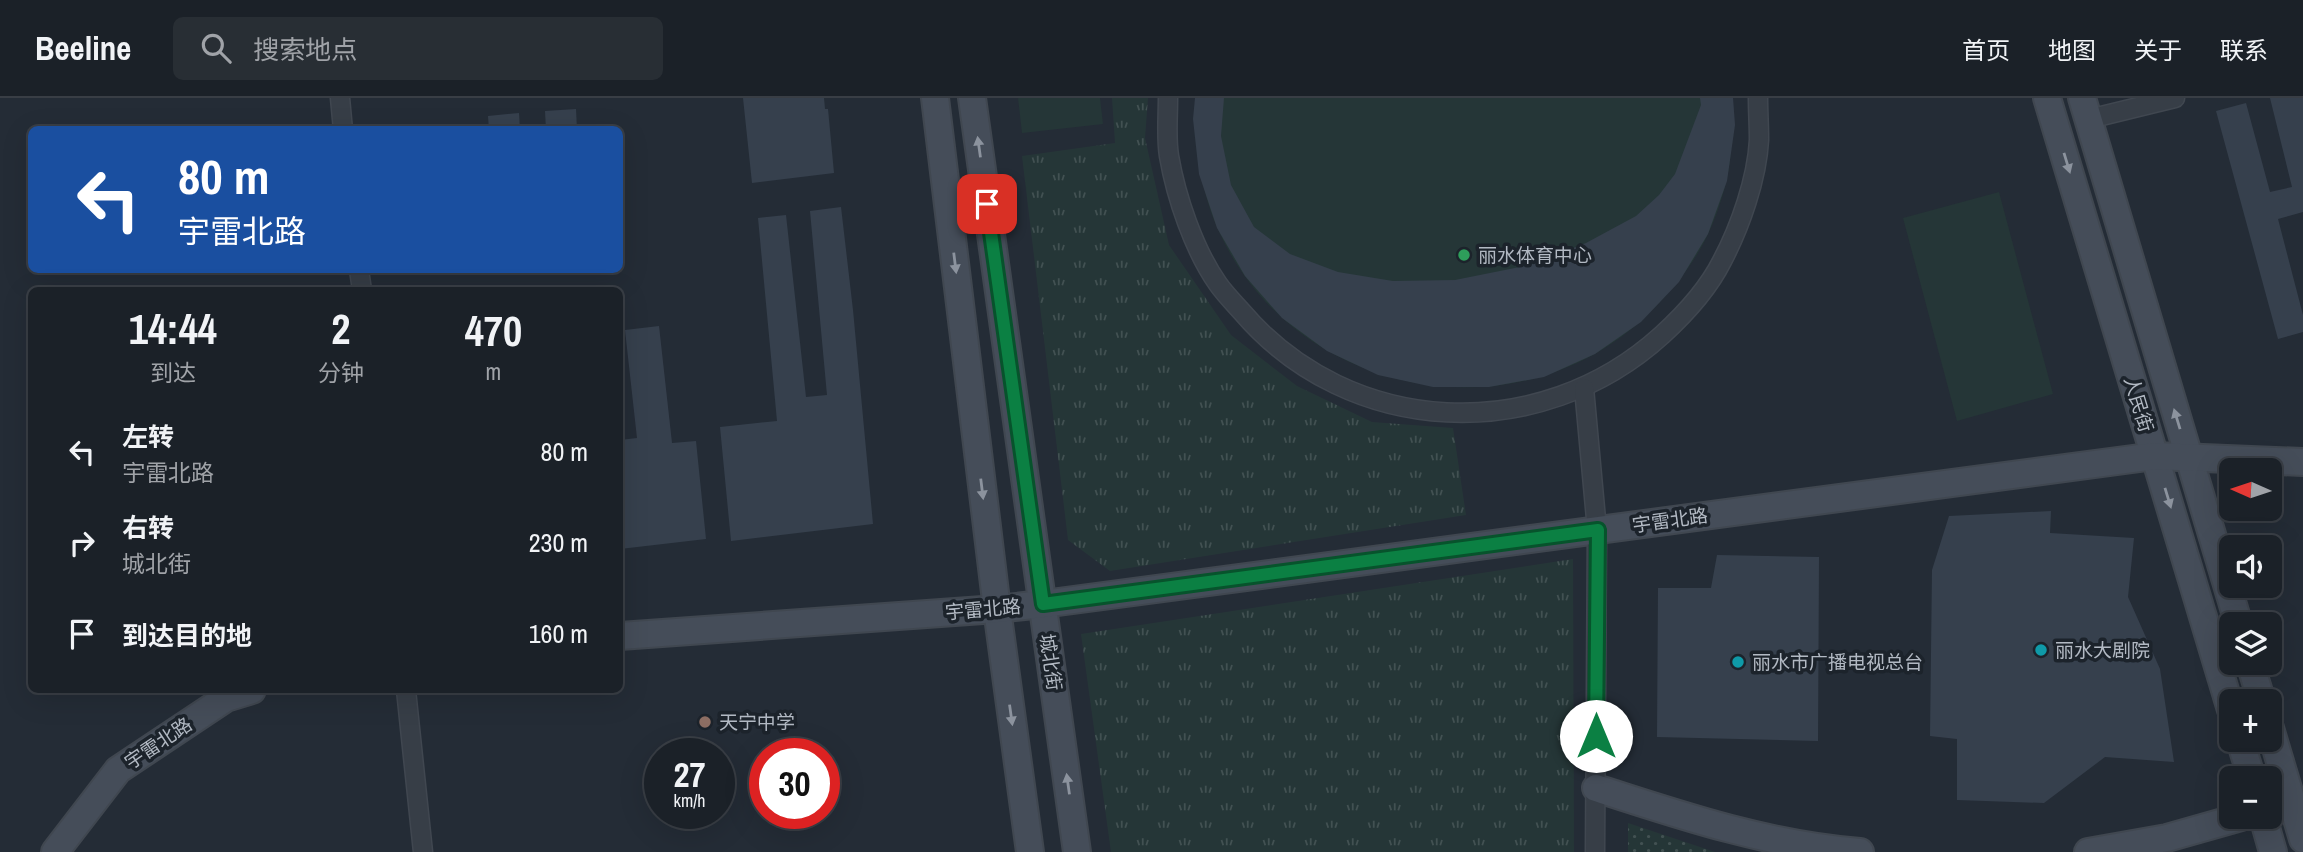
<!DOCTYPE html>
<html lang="zh">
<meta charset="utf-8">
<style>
:root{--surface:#1b2128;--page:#282e34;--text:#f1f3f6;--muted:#a0a3a8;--line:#393e45}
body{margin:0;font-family:"Archivo Narrow","Noto Sans SC",sans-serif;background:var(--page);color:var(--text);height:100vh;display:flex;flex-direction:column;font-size:26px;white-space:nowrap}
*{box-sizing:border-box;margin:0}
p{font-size:23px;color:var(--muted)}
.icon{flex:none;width:38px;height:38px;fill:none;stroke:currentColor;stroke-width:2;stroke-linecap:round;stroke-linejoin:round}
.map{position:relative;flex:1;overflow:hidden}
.side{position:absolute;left:28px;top:189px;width:595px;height:406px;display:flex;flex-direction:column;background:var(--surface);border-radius:10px;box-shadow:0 7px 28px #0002,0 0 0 2px var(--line)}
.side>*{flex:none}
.hud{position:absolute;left:28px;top:28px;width:595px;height:147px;border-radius:10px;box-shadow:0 7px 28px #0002,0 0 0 2px var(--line);background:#1a4fa0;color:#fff;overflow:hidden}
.needle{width:46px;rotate:273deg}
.buttons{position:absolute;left:2219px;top:360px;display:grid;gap:14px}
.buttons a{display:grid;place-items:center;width:63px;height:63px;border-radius:10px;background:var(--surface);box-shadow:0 7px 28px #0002,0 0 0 2px var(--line);font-size:35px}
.speed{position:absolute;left:644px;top:640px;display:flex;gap:14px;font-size:35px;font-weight:700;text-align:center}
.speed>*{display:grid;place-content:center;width:91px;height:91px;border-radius:50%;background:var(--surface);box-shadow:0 7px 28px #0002,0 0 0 2px var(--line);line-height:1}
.speed small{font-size:18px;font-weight:400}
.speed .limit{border:10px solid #d22;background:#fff;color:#111}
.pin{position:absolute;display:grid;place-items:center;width:60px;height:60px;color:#fff;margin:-30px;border-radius:14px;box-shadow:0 4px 10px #0006}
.me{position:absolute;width:77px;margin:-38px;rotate:0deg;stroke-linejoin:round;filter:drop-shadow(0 0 5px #0008)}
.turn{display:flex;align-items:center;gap:24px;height:147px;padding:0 35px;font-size:32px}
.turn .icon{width:91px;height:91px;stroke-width:2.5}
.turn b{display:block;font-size:49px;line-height:60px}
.eta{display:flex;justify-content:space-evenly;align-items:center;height:119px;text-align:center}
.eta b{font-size:42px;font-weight:700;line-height:49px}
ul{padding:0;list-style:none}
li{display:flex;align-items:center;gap:21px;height:91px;padding:0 35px}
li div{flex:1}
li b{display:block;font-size:26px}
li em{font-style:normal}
header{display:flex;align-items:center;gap:42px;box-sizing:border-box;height:98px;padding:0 35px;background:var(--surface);border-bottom:2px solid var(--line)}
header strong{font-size:33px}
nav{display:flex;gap:38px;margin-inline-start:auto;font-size:24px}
.search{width:490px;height:63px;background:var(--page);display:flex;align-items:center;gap:18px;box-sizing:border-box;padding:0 24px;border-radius:10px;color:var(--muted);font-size:26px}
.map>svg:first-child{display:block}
.grass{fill:url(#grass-tufts)}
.park{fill:url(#park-dots)}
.pitch{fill:#253637}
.building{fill:#36404d}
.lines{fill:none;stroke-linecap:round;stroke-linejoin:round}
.street-casing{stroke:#404750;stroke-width:21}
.secondary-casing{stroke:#404750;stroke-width:30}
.street{stroke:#373e47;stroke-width:18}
.secondary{stroke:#454d59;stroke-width:26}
.oneway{fill:#8c939e}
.route-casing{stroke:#07532c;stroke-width:18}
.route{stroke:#0b8043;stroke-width:12}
.leisure-dot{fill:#2e9e5b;stroke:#1c232b;stroke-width:2.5}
.culture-dot{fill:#0f9aa8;stroke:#1c232b;stroke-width:2.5}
.education-dot{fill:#8d6e63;stroke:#1c232b;stroke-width:2.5}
.labels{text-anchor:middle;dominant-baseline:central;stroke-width:7;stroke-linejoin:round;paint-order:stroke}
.poi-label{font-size:19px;fill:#b2b9c3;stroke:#1c232b;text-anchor:start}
.street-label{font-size:19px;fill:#b2b9c3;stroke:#1c232b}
</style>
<header>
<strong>Beeline</strong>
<div class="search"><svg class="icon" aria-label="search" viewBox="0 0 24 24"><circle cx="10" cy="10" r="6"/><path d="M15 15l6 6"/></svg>搜索地点</div>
<nav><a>首页</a><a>地图</a><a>关于</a><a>联系</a></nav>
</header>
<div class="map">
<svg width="2303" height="754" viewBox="0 0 2303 754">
<defs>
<pattern id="grass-tufts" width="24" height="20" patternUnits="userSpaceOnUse" patternTransform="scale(1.75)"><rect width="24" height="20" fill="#253637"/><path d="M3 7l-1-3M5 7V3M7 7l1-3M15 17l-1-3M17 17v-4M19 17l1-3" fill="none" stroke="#425152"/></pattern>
<pattern id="park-dots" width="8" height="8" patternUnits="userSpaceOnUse" patternTransform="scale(1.75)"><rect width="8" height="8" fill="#253637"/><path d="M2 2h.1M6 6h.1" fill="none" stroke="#425152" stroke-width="1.8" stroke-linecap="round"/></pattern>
</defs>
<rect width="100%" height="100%" fill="#242c36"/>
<!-- grass -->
<g class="grass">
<polygon points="1112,0 1148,0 1145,40 1169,147 1231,237 1297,288 1372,324 1453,330 1466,417 1110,473 1068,442 1022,58 1115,45"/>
<polygon points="1573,461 1574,754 1111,754 1081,536"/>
</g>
<!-- park -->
<polygon class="park" points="1628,725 1715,754 1628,754"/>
<!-- pitch -->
<g class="pitch">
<polygon points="1018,0 1100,0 1103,26 1022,35"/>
<path d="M1195,0h538c-2,26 0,60 -7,84 -4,17 -10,35 -17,50 -12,27 -32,52 -52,73 -129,138 -365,96 -440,-78 -19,-43 -19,-83 -22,-129z"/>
<polygon points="1999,94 2053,296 1957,323 1903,120"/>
</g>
<!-- building -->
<g class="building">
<polygon points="743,0 824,0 825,11 828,11 834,75 752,85"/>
<polygon points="1195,0 1224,0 1221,38 1231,87 1254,129 1290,156 1338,174 1393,183 1455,182 1530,167 1586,145 1636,118 1659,97 1675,76 1701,7 1700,0 1733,0 1735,27 1727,83 1708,136 1679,184 1641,224 1595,256 1544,279 1489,289 1433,289 1378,277 1327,253 1282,220 1245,178 1217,130 1199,76 1193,21"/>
<polygon points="2270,0 2303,0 2303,114 2278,121 2303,217 2303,234 2278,241 2216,13 2246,5 2270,94 2292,89"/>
<polygon points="576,11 577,32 546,32 545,13"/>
<polygon points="519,15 520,32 489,32 488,18"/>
<polygon points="841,109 853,212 873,426 731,443 720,329 777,323 758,120 786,117 806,299 827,297 810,113"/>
<polygon points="659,228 672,345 696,343 706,441 620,451 620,342 637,340 625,232"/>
<polygon points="2051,413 2050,435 2134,440 2128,499 2160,571 2174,664 2105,659 2044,705 1957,702 1957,641 1930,638 1932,472 1949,418"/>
<polygon points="1717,457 1819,459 1818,643 1657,639 1658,490 1711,490"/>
</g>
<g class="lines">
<defs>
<g id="street">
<polyline points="340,0 343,32"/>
<path d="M1168,0c0,19 -2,40 1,58 7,41 25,94 49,128 7,10 16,19 24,28 108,126 298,134 420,23 23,-21 46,-46 60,-74 18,-34 35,-82 37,-121 0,-14 -1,-28 -1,-42"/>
<polyline points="2089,21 2175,0"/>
<polyline points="359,172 362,192"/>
<polyline points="1584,290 1597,432 1595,754"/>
<polyline points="406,592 423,754"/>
</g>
<g id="secondary">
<polyline points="935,0 997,511 1030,754"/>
<polyline points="972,0 1077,754"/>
<polyline points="2047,0 2231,612"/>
<polyline points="2082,0 2239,527"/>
<polyline points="620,538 997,511 1043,506 2155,358 2303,364"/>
<polyline points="2250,565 2262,604"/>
<polyline points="2270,630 2303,741"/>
<polyline points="2240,642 2252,681"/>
<path d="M1596,690c86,28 173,57 264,64"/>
<polyline points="2263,719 2273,754"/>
<polyline points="55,754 118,672 226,600 252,592"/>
<polyline points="2088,754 2167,740 2241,719"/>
</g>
</defs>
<!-- street casing -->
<use href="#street" class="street-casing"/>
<!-- secondary casing -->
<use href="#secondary" class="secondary-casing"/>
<!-- street -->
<use href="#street" class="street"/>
<!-- secondary -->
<use href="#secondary" class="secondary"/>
</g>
<!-- one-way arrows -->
<defs><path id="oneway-solid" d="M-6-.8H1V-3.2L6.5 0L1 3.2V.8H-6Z" transform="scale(1.75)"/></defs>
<g class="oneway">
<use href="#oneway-solid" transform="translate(979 49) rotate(-98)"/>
<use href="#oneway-solid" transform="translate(2067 65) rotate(73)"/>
<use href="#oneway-solid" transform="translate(955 165) rotate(83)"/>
<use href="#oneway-solid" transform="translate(2177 321) rotate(-107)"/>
<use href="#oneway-solid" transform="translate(982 391) rotate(83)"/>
<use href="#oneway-solid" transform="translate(2168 400) rotate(73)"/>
<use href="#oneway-solid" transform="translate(1011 617) rotate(82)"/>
<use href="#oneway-solid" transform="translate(1068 686) rotate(-98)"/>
</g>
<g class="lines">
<defs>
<polyline id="route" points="987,106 1043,506 1598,432 1596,638"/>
</defs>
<!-- route casing -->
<use href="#route" class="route-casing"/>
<!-- route -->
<use href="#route" class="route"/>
</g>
<!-- markers -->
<circle class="leisure-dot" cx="1464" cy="157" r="7"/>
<g class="culture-dot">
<circle cx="2041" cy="552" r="7"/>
<circle cx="1738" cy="564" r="7"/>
</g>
<circle class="education-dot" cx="705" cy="624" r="7"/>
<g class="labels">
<!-- poi labels -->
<g class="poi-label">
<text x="1478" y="157">丽水体育中心</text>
<text x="2055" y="552">丽水大剧院</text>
<text x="1752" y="564">丽水市广播电视总台</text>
<text x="719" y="624">天宁中学</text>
</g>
<!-- street labels -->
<g class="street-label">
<text transform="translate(2139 306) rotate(73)">人民街</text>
<text transform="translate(1670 422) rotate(-8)">宇雷北路</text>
<text transform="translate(983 511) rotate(-5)">宇雷北路</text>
<text transform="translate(1051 564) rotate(82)">城北街</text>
<text transform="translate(158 645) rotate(-34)">宇雷北路</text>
</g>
</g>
</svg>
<div class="buttons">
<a><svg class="needle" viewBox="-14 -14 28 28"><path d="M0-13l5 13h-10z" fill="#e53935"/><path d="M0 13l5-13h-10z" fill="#a0a3a8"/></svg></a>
<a><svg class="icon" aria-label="sound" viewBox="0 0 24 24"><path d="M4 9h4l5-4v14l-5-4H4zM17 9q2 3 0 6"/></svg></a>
<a><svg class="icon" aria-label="layers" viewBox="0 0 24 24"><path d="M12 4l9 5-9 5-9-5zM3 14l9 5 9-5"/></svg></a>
<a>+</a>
<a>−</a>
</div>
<div class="speed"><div>27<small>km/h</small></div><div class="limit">30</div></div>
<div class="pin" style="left:987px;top:106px;background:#d93025"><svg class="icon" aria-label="arrive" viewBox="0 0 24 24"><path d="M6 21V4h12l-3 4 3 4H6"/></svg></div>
<svg class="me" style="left:1596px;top:638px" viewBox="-20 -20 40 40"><circle r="19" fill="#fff"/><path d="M0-13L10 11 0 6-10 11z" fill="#0b8043"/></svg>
<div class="hud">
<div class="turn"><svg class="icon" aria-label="left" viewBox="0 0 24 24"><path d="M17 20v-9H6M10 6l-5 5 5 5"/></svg><div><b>80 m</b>宇雷北路</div></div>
</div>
<section class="side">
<div class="eta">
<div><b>14:44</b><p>到达</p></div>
<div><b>2</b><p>分钟</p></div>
<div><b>470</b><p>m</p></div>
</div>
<ul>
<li><svg class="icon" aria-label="left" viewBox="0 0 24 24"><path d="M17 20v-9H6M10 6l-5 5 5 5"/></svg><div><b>左转</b><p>宇雷北路</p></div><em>80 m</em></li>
<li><svg class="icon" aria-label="right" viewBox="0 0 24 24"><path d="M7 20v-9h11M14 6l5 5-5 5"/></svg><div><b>右转</b><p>城北街</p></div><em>230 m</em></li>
<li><svg class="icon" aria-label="arrive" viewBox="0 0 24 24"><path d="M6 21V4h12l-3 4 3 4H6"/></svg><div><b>到达目的地</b></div><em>160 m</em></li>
</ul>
</section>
</div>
